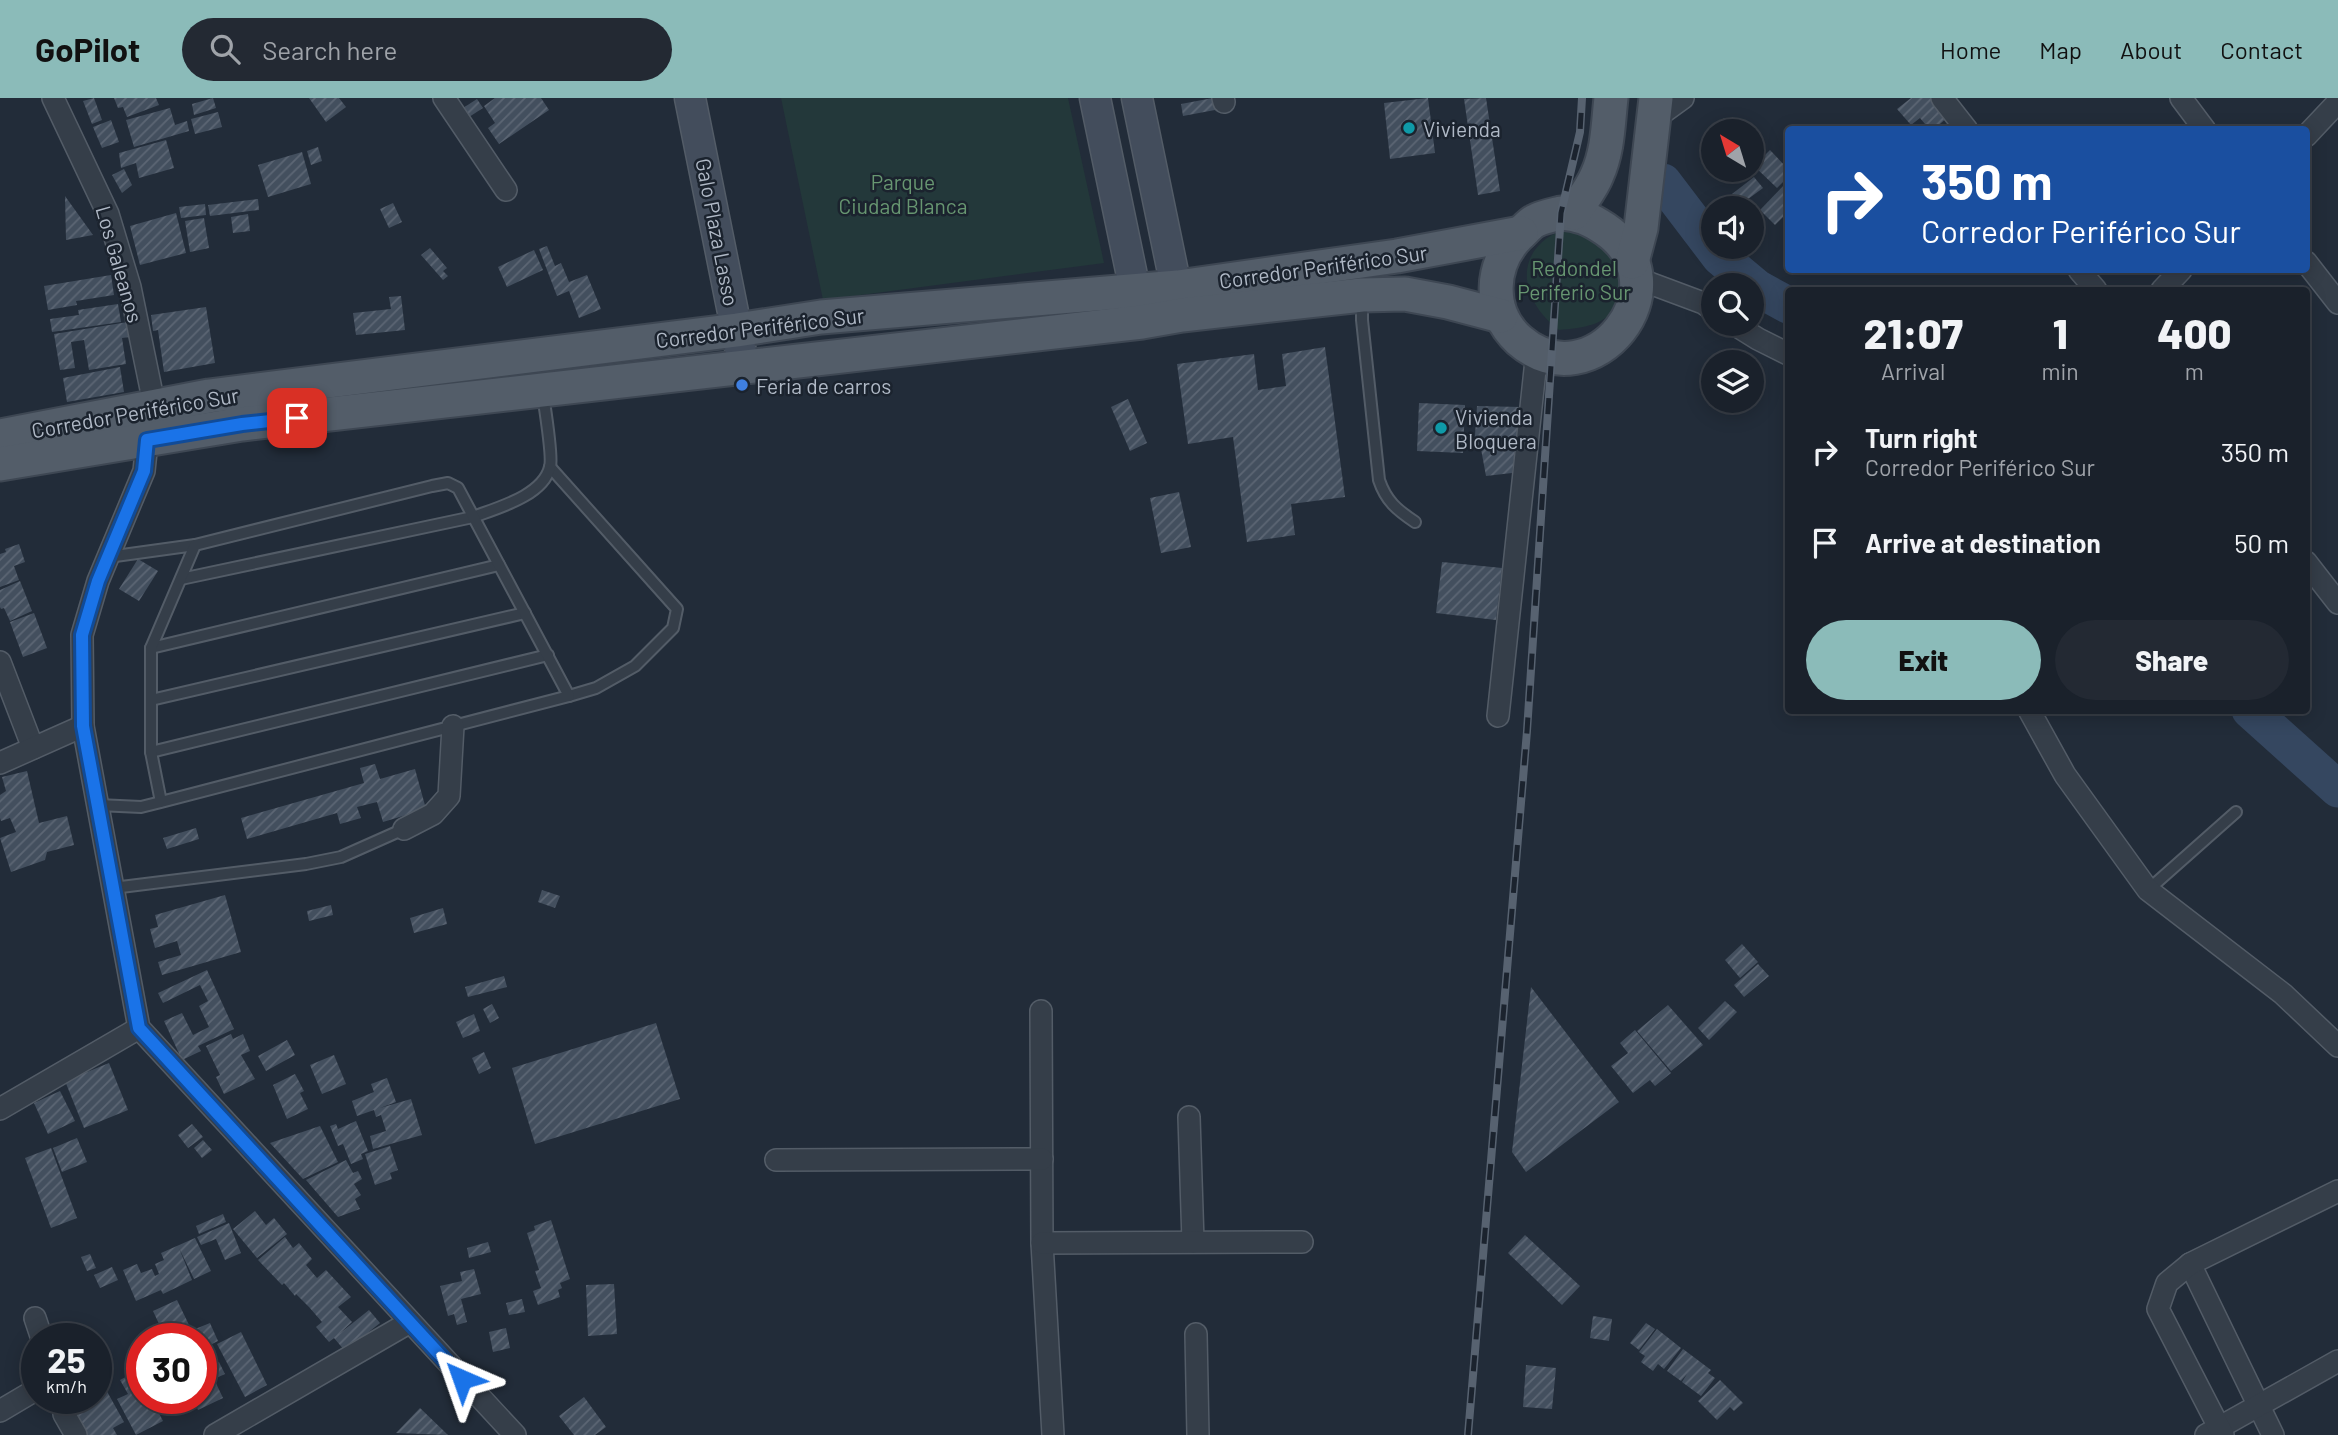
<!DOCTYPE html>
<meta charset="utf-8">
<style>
:root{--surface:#1a212b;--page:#232933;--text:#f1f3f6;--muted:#9fa3a9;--line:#383e47;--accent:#8bbbb9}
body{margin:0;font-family:Barlow,sans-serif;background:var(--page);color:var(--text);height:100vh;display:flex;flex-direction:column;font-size:26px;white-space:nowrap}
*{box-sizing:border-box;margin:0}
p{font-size:23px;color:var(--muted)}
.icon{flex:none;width:38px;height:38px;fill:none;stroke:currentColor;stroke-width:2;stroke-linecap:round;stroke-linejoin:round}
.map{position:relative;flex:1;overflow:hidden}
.drawer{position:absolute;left:1785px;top:189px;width:525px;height:427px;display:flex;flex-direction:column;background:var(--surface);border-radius:7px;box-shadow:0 4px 18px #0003,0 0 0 2px var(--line)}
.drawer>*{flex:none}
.guide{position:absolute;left:1785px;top:28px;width:525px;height:147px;border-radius:7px;box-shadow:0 4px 18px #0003,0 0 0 2px var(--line);background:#1a4fa0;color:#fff;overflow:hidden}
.needle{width:46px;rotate:322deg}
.buttons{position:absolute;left:1701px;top:21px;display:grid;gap:14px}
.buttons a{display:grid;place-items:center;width:63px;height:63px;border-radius:50%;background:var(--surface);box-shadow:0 4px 18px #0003,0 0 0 2px var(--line);font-size:35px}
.speed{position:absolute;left:21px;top:1225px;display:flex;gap:14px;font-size:35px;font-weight:700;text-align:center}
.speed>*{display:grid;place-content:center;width:91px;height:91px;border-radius:50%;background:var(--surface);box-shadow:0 4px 18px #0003,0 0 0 2px var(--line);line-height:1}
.speed small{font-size:18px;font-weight:400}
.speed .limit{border:10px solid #d22;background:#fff;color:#111}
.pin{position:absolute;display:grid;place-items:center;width:60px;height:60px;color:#fff;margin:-30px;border-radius:14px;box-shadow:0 4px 10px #0006}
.me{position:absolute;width:77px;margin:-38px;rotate:317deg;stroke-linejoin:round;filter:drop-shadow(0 0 5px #0008)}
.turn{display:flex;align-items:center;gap:24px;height:147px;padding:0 21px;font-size:32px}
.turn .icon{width:91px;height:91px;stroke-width:2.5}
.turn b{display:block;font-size:49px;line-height:60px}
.eta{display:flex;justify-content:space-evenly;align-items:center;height:119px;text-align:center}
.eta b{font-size:42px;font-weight:800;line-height:49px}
.action{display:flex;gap:14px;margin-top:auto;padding:14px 21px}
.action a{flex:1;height:80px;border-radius:42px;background:var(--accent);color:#111;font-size:28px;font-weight:800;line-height:80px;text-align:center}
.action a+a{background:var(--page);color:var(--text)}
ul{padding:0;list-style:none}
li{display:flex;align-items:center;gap:21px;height:91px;padding:0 21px}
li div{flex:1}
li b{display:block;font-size:26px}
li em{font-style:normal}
header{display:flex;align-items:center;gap:42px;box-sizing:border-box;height:98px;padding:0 35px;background:var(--accent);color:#111}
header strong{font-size:33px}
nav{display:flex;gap:38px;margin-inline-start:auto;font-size:24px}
.search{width:490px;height:63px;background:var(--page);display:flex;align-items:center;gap:18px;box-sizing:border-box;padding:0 24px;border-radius:38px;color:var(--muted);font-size:26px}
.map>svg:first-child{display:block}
.park{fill:#23383a}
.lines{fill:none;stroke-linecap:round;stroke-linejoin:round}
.river{stroke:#354760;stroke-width:37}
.building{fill:url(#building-hatch)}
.lane-casing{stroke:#535c67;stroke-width:14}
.street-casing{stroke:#535c67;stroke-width:24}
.secondary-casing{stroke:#535c67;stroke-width:33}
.primary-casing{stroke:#3e4753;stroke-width:37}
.lane{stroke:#353e49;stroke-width:10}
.street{stroke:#353e49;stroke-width:21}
.secondary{stroke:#434d5c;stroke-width:30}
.primary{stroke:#535d69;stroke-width:33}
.rail-casing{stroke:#576270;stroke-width:8}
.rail{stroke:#1b232e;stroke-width:5;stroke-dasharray:16;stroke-linecap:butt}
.route-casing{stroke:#114b97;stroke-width:18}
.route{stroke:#1a73e8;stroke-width:12}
.culture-dot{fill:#0f9aa8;stroke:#1b232e;stroke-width:2.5}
.shop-dot{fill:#3f7fe0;stroke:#1b232e;stroke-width:2.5}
.labels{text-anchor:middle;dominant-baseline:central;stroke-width:5;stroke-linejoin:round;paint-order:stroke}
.poi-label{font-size:21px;fill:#b0b9c6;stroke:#1b232e;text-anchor:start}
.park-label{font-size:21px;fill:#679671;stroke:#1b232e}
.street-label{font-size:21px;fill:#b0b9c6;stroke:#1b232e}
</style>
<header>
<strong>GoPilot</strong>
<div class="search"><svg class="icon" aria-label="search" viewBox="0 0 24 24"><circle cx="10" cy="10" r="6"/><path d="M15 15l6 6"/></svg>Search here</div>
<nav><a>Home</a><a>Map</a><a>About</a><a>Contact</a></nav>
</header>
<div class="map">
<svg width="2338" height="1337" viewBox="0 0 2338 1337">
<defs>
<pattern id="building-hatch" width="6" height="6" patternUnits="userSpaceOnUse" patternTransform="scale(1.75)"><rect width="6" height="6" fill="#434f5e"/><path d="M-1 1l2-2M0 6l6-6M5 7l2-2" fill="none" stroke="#5c6674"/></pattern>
</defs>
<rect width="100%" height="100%" fill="#222c39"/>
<!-- park -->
<g class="park">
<polygon points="781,0 1068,0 1104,165 823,202"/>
<path d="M1572,129l28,11 24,43c-2,7 -2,16 -5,22 -12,23 -38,25 -60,27 -44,-33 -46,-87 13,-103z"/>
</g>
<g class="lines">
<!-- river -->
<g class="river">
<polyline points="1663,84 1720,159 1757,190 1788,207"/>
<polyline points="2250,612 2338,691"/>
</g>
</g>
<!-- building -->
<g class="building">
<polygon points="94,0 102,22 92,26 83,3"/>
<polygon points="114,0 156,0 159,7 127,19 123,9 118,10"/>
<polygon points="213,0 216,10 194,17 192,6"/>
<polygon points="309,0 339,0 346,9 326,24"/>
<polygon points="495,0 541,0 549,12 499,46 488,30 495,25 484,8"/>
<polygon points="1213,0 1215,12 1183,18 1181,6"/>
<polygon points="1428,0 1435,55 1390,61 1384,5"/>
<polygon points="1486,0 1500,93 1478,97 1464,1"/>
<polygon points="1911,0 1932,0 1948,19 1933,32 1930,32 1920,20 1911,27 1897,11"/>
<polygon points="477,1 483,10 469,19 463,10"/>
<polygon points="170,10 175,27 187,23 189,33 134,49 126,22"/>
<polygon points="218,14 222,29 195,36 191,21"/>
<polygon points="1724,20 1741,33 1724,33 1718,28"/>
<polygon points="111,22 119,44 102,50 93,29"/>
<polygon points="166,42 174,70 139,80 136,65 121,70 119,55"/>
<polygon points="1752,42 1764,52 1755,64 1752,62"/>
<polygon points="318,49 322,63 311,67 307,53"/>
<polygon points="1770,52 1788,71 1788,79 1777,90 1754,68"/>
<polygon points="302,54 311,86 268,99 258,67"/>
<polygon points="124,71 132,87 122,95 112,77"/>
<polygon points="1754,79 1763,90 1740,107 1732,96"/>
<polygon points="1788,83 1788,114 1775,127 1760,112"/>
<polygon points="65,98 93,137 66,142"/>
<polygon points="258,101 259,112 210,118 208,107"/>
<polygon points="393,105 402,124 389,130 380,111"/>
<polygon points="205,106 206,117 181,120 179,109"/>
<polygon points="176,115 186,155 140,167 130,128"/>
<polygon points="248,116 250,133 233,135 231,119"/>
<polygon points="204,120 209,150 190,154 185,123"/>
<polygon points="547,148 555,168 561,165 569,184 587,177 601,211 579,220 569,193 557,198 539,151"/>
<polygon points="430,150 447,170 443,173 448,178 443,182 421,157"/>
<polygon points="534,152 543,172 507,189 498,169"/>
<polygon points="111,177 114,197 76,203 77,207 48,212 44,188"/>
<polygon points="401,198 405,232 356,237 353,215 391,211 389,199"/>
<polygon points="118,206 121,224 52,234 50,221 79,217 78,212"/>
<polygon points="206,209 215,265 164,274 158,232 153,233 151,217"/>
<polygon points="128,224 130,239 122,240 126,266 89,272 84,242 71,244 75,270 60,272 54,236"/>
<polygon points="1325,249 1345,399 1291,406 1295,437 1247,444 1233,339 1188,346 1177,266 1254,256 1258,292 1286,288 1282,256"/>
<polygon points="120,269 124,294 67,304 63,280"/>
<polygon points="1128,301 1147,345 1130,353 1111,309"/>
<polygon points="1419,305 1465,307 1463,355 1417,353"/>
<polygon points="1477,308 1521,309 1512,375 1486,378 1481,351 1474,352"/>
<polygon points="1179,394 1191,449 1161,455 1150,400"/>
<polygon points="19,446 25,464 14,468 19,482 0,489 0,456 6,454 5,451"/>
<polygon points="138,461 158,473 139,503 119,491"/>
<polygon points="1442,464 1502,470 1496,522 1436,515"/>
<polygon points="20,483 32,513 10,523 4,510 1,511 0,509 0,492"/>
<polygon points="34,515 47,550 23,559 10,524"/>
<polygon points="375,666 380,681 415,671 426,711 383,724 377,704 357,709 361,720 340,726 337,715 247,741 241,720 364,685 360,670"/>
<polygon points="27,673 39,725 67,718 74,747 47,754 45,762 11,774 0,740 16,734 10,720 1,723 0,720 0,697 6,693 2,679"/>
<polygon points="196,730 199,741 167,751 163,740"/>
<polygon points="542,792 560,798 555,810 538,804"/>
<polygon points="225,797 241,854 162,877 158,864 181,857 177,843 155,850 150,831 158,829 155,817"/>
<polygon points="331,807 333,817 309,823 307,813"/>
<polygon points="443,810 447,826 414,835 410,820"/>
<polygon points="1742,846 1758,864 1740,880 1725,862"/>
<polygon points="1758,866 1769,878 1744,899 1734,887"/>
<polygon points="207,872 234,931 198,948 201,953 182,962 164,923 182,915 193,937 209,929 199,908 208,903 200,887 163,905 158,895"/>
<polygon points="504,878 507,889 468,899 465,889"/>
<polygon points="1531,889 1619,1004 1526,1074 1512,1054"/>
<polygon points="1725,903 1737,914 1709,942 1698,930"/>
<polygon points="492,906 499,920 490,925 483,911"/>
<polygon points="1668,907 1703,947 1671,973 1637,933"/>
<polygon points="474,916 480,933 463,940 456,924"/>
<polygon points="656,925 680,1001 535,1046 512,970"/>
<polygon points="1635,932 1671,975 1655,988 1650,982 1633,995 1611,968 1628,955 1620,945"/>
<polygon points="231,936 233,941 243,936 250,953 241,957 255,981 224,996 216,979 220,977 206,948"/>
<polygon points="287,942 295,957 266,973 258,958"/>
<polygon points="484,954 491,970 479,976 472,960"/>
<polygon points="334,957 346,986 322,996 310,967"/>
<polygon points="109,965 128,1012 84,1030 65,983"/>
<polygon points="295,976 304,993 300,995 308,1011 287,1021 273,987"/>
<polygon points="387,980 396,1004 380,1010 411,1001 422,1037 373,1051 370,1038 386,1033 381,1017 376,1019 374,1012 357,1018 352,1003 374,994 371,986"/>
<polygon points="60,993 75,1023 48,1036 34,1005"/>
<polygon points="356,1023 368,1053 361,1056 363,1061 351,1066 343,1046 338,1048 330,1028 336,1026 338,1031"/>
<polygon points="192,1026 203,1039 188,1050 178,1037"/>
<polygon points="320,1028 338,1064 303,1081 270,1045"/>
<polygon points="77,1040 87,1064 62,1074 53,1050"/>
<polygon points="203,1042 212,1052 202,1060 194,1050"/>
<polygon points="390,1048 398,1072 390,1075 392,1081 375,1087 365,1056"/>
<polygon points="51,1050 77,1120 51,1130 25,1060"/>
<polygon points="346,1062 353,1075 358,1073 362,1081 354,1086 361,1097 355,1101 360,1111 338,1119 306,1082"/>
<polygon points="255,1113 266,1127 274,1120 287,1136 257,1160 233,1131"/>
<polygon points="223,1116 226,1124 199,1136 196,1128"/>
<polygon points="551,1122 570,1181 560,1185 562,1190 558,1192 560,1199 538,1207 533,1193 541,1190 535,1173 539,1172 527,1135 535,1132 534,1128"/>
<polygon points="229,1125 241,1155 225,1162 216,1141 201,1147 197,1139"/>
<polygon points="1525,1137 1580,1188 1562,1207 1508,1155"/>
<polygon points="285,1139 293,1150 299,1145 312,1161 306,1167 317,1180 326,1172 351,1199 338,1209 352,1224 339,1236 369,1212 380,1225 345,1253 334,1240 329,1244 316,1229 322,1224 309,1209 296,1196 295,1198 284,1185 282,1187 258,1162"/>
<polygon points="195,1140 211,1173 194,1181 179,1150 192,1182 163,1196 161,1192 136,1203 123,1172 137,1166 141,1175 152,1171 155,1178 159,1176 155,1166 164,1162 161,1155"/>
<polygon points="488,1144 491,1154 469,1160 467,1150"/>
<polygon points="90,1156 96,1170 87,1173 81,1159"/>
<polygon points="112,1169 118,1182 100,1190 94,1177"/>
<polygon points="474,1171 481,1196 461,1201 467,1224 457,1227 454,1216 448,1218 440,1188 462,1183 460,1174"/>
<polygon points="614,1186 617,1236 588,1238 586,1187"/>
<polygon points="522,1201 525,1214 509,1217 506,1205"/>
<polygon points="177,1202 191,1231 173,1240 210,1225 218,1243 208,1248 214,1261 206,1264 208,1269 219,1264 225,1276 214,1281 223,1300 198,1312 193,1300 201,1300 201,1241 166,1241 153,1213"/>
<polygon points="1593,1218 1612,1221 1609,1243 1590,1240"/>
<polygon points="1646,1225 1655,1231 1639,1252 1630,1245"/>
<polygon points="506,1230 510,1250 493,1254 489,1234"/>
<polygon points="1657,1231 1681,1250 1664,1271 1658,1266 1653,1273 1641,1264 1645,1258 1639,1254"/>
<polygon points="241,1234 267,1287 245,1299 217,1246"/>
<polygon points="1683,1251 1711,1272 1708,1275 1715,1280 1701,1298 1682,1284 1687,1276 1681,1283 1667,1273"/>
<polygon points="1526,1267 1556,1270 1552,1311 1523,1309"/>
<polygon points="137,1273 142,1282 142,1300 151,1300 163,1323 136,1337 117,1301 128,1296 120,1282"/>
<polygon points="1720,1282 1743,1305 1734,1313 1730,1309 1717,1322 1698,1303"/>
<polygon points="104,1288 124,1324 113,1330 117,1337 85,1337 69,1308 83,1300 96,1300 96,1293"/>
<polygon points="584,1299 606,1329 595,1337 574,1337 559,1318"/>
<polygon points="420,1310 448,1337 396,1335"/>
</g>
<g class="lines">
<defs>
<g id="lane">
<path d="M1362,199v23l17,160c7,21 18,30 36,42"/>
<polyline points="550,369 677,511 673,530 635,568 596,590 569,598"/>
<polyline points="108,459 195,447"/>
<path d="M181,481l292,-62c24,-9 70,-21 77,-50 3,-10 -5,-58 -7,-72"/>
<polyline points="151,550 499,467"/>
<polyline points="151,602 525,515"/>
<polyline points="151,654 548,557"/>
<polyline points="98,707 141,709 161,704 569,598 458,390 448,385 432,388 195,447 151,550 151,654 161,704"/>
<polyline points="113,790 306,766 341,759 404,731"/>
<polyline points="2148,792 2236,714"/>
</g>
<g id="street">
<polyline points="53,0 108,116 130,189 152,296 144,373 98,483 82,537 83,628 139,930 515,1337"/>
<polyline points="444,0 506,92"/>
<polyline points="1223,0 1224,4"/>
<polyline points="1942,0 1967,32"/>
<polyline points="2181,0 2205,32"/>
<polyline points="1654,21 1683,0"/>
<polyline points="2306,38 2338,4"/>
<polyline points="2306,164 2338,205"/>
<polyline points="2079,172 2096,192"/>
<polyline points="1636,180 1703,205 1713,212"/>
<polyline points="2162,192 2181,172"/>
<polyline points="1734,226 1758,241 1788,256"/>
<polyline points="2306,464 2338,505"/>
<polyline points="0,564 33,650"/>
<polyline points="2029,612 2065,677 2148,792 2283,896 2338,948"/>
<polyline points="1498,618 1537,253"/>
<polyline points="0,665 83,628"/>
<polyline points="404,731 433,716 449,698 453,628"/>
<polyline points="1041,913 1042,1145 1053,1337"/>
<polyline points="0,1011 139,930"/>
<polyline points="1189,1019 1193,1144"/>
<polyline points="776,1062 1042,1061"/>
<polyline points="1042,1145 1302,1144"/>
<polyline points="2190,1166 2273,1337"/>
<polyline points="35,1220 42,1241"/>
<polyline points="1196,1236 1198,1337"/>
<polyline points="0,1313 32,1294 37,1287"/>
<polyline points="64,1316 76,1337"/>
<polyline points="215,1337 410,1224"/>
<polyline points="2206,1337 2338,1263"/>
<polyline points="2223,1337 2158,1211 2167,1185 2190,1166 2338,1093"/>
</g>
<g id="secondary">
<polyline points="690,0 744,269"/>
<polyline points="1095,0 1140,216"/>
<polyline points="1137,0 1181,213"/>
</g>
<g id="primary">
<path d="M1561,115c18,1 29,6 44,16 82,56 -13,175 -86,111 -32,-29 -29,-76 0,-105 5,-4 10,-11 16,-14 7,-4 18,-6 26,-8z"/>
<path d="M1574,115c7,-12 18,-25 23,-38 11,-24 11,-51 14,-77"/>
<polyline points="1632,164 1641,130 1656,0"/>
<polyline points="0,338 209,298 737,232 821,219 1178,189 1397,158 1521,135"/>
<polyline points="0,366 242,326 1142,224 1182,217 1362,197 1405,196 1448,204 1501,218"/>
</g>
</defs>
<!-- lane casing -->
<use href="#lane" class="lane-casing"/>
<!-- street casing -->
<use href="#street" class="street-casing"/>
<!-- secondary casing -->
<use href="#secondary" class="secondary-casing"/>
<!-- primary casing -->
<use href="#primary" class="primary-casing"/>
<!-- lane -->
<use href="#lane" class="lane"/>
<!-- street -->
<use href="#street" class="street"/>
<!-- secondary -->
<use href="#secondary" class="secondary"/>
<!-- primary -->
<use href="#primary" class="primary"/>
<defs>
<polyline id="rail" points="1468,1337 1527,633 1561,115 1580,34 1582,0"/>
</defs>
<!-- rail casing -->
<use href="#rail" class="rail-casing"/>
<!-- rail -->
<use href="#rail" class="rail"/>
</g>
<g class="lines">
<defs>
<polyline id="route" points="297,320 242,326 147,342 144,373 98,483 82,537 83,628 139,930 462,1281"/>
</defs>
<!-- route casing -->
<use href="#route" class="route-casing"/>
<!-- route -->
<use href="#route" class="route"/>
</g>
<!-- markers -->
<g class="culture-dot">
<circle cx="1409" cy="30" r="7"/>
<circle cx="1441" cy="330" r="7"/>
</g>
<circle class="shop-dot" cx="742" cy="287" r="7"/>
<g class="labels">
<!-- poi labels -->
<g class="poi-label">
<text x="1423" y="30">Vivienda</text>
<text x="756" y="287">Feria de carros</text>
<text x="1455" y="318">Vivienda<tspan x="1455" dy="24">Bloquera</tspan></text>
</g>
<!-- park labels -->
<g class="park-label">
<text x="903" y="83">Parque<tspan x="903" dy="24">Ciudad Blanca</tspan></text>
<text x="1574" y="169">Redondel<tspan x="1574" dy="24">Periferio Sur</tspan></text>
</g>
<!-- street labels -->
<g class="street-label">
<text transform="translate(718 134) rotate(79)">Galo Plaza Lasso</text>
<text transform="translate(120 166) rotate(74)">Los Galeanos</text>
<text transform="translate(1323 168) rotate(-8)">Corredor Periférico Sur</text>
<text transform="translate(760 229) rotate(-7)">Corredor Periférico Sur</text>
<text transform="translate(135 314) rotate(-10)">Corredor Periférico Sur</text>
</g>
</g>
</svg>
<div class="buttons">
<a><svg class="needle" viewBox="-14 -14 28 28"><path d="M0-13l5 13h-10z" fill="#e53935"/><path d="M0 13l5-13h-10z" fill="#9fa3a9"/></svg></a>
<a><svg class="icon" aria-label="sound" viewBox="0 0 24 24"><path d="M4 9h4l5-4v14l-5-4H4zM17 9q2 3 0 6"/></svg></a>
<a><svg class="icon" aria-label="search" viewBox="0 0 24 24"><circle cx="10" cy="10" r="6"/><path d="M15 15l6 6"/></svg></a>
<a><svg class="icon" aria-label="layers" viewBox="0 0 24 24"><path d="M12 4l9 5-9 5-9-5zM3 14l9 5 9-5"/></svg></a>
</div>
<div class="speed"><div>25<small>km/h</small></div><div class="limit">30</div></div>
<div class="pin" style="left:297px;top:320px;background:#d93025"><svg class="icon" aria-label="arrive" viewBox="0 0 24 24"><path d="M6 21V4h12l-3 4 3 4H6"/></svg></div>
<svg class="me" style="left:462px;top:1281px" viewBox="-20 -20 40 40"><path d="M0-17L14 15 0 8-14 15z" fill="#1a73e8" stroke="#fff" stroke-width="4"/></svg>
<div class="guide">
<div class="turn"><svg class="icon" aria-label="right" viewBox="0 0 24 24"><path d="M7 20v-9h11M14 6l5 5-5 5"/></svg><div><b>350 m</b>Corredor Periférico Sur</div></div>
</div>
<section class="drawer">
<div class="eta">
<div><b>21:07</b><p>Arrival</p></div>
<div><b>1</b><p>min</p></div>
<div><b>400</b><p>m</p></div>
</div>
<ul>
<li><svg class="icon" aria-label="right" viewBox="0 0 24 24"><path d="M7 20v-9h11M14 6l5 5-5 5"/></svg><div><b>Turn right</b><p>Corredor Periférico Sur</p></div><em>350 m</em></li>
<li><svg class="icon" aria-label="arrive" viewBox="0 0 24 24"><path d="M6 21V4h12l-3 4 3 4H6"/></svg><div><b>Arrive at destination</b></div><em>50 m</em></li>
</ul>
<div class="action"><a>Exit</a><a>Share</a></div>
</section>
</div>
